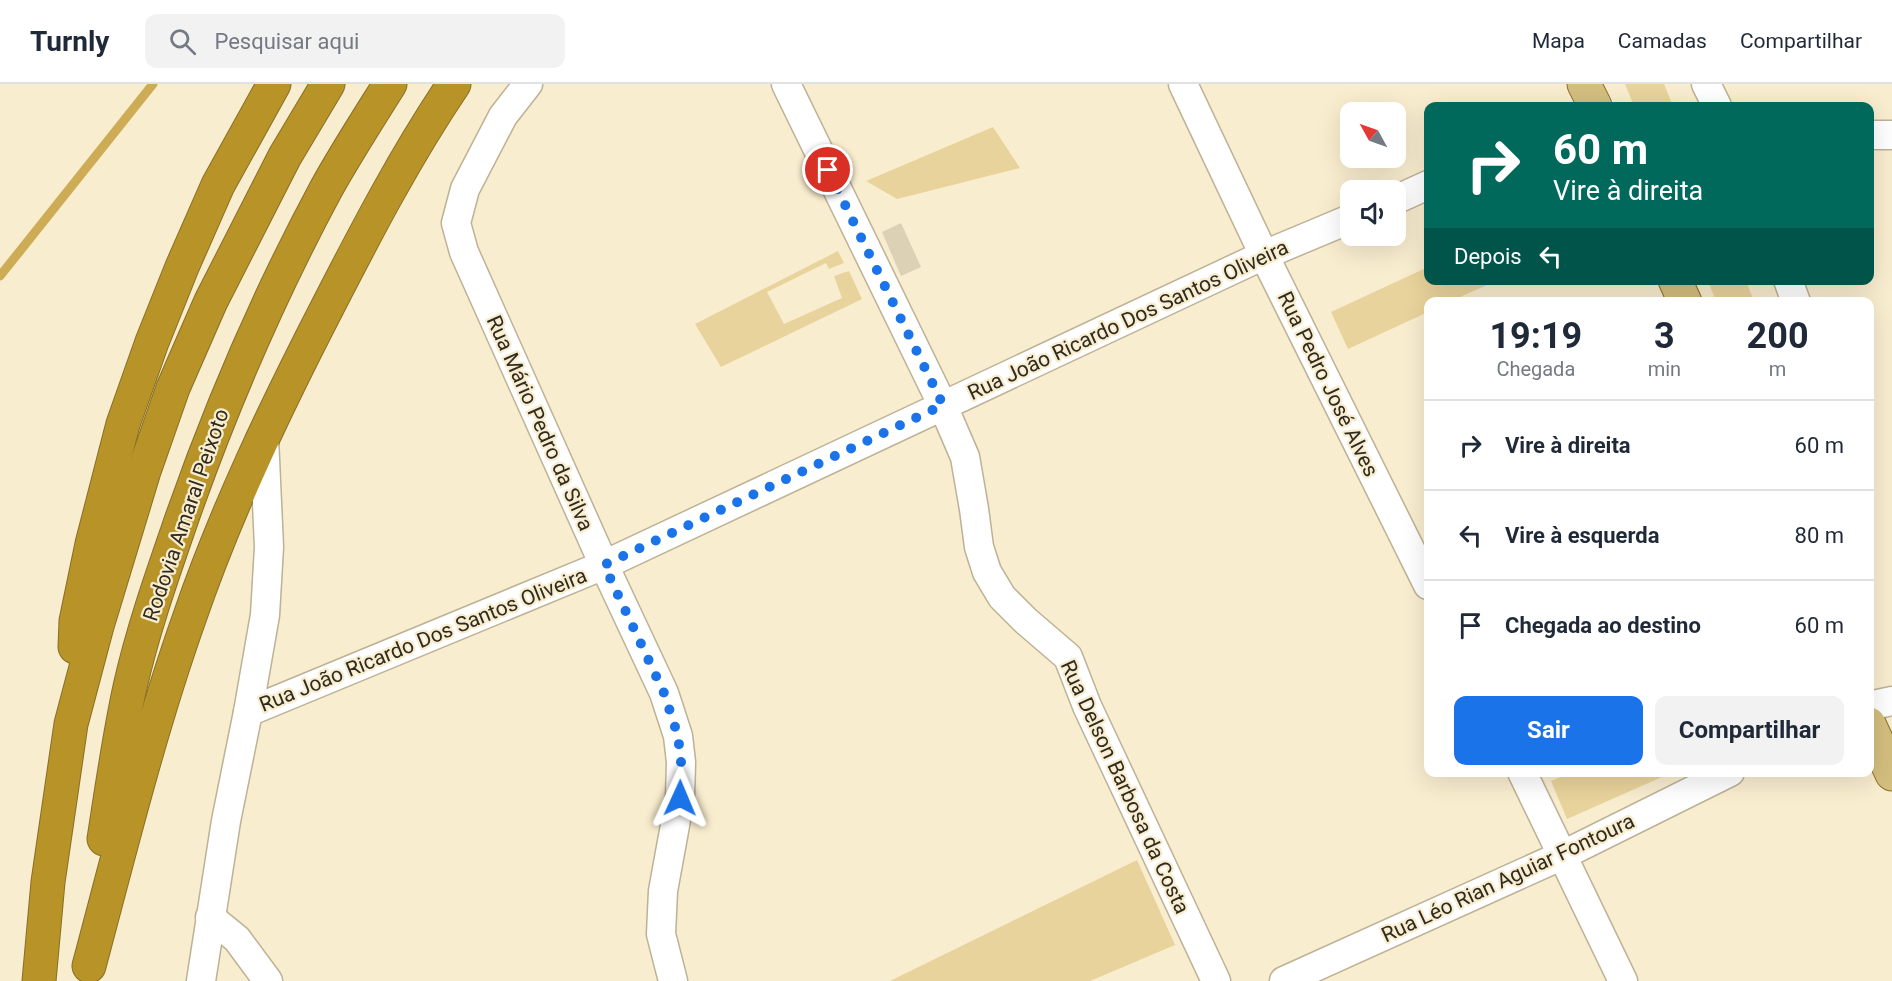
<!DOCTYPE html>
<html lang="pt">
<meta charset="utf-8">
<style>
:root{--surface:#fff;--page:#f2f2f3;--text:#1f2937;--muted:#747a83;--line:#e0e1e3;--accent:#1a73e8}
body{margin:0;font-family:Roboto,sans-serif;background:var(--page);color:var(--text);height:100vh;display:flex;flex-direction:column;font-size:22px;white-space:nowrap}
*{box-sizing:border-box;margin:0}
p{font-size:20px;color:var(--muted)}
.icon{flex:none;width:33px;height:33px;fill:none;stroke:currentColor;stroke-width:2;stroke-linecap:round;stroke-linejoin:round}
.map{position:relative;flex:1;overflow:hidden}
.drawer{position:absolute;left:1424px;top:213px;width:450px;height:480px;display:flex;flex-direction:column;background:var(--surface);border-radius:12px;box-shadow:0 6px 24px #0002}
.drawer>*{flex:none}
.top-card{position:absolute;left:1424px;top:18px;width:450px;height:183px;border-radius:12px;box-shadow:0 6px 24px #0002;background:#00695c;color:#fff;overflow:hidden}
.needle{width:39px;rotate:310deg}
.controls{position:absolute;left:1340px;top:18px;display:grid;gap:12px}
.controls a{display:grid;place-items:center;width:66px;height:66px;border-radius:12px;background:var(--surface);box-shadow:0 6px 24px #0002;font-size:30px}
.pin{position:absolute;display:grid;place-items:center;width:51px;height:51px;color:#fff;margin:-26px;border:3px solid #fff;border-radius:50%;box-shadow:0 2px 6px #0007}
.me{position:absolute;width:66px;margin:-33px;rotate:1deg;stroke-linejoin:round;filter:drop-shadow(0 0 4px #0008)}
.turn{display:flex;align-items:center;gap:21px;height:126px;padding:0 30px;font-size:27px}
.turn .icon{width:78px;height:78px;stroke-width:2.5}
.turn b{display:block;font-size:42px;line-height:51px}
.then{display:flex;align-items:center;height:57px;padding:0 30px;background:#0003;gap:12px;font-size:22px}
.eta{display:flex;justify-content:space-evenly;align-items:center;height:102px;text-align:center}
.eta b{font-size:36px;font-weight:700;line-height:42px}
.action{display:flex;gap:12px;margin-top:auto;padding:12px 30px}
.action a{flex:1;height:69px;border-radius:12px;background:var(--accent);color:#fff;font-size:24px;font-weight:700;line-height:69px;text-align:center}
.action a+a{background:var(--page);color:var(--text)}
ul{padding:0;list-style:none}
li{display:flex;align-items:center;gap:18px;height:90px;padding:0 30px;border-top:2px solid var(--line)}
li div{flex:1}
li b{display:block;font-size:22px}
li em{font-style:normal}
header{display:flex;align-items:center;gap:36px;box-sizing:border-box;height:84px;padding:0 30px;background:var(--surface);border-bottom:2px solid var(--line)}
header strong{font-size:28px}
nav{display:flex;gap:33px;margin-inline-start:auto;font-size:21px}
.search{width:420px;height:54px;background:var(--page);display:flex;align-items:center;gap:15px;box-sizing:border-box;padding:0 21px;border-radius:12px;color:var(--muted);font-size:22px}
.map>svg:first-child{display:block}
.green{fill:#e9d39c}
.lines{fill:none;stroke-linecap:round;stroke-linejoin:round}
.stream{stroke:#cdac55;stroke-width:9}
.building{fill:#dcd1b4}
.minor-casing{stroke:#bdb196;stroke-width:31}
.major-casing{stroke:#886f25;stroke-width:35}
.highway-casing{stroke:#886f25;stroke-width:35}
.minor{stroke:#fff;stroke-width:28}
.major{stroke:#d4be7e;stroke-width:33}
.highway{stroke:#b89328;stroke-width:33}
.route{stroke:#1a73e8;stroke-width:10;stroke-dasharray:0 18}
.labels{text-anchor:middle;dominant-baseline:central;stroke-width:4.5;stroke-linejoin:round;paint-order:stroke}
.street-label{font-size:21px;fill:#302b20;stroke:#f9edcf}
</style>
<header>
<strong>Turnly</strong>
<div class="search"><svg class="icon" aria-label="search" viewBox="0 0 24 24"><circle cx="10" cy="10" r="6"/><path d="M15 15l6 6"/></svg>Pesquisar aqui</div>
<nav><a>Mapa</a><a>Camadas</a><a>Compartilhar</a></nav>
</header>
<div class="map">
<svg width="1892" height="897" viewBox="0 0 1892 897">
<rect width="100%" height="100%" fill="#f9edcf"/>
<!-- green -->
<g class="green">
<polygon points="1625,0 1664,0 1673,22 1634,22"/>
<polygon points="993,43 1020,84 897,115 866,97"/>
<polygon points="838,167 844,179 829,185 826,179 767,208 784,240 842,214 834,192 849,187 862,215 721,283 695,240"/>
<polygon points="1428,183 1428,196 1496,197 1451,217 1428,218 1428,228 1348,265 1331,228"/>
<polygon points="1708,197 1746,197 1754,217 1716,217"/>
<polygon points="1570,689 1570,688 1671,689 1567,735 1551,697"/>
<polygon points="1137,776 1175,861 1090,897 890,897"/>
</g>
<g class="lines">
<!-- stream -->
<polyline class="stream" points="0,192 153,0"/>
</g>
<!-- building -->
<polygon class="building" points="901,139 921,183 901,192 882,148"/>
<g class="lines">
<defs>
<g id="minor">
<polyline points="528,0 503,32 465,105 456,139 464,168 604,481 664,609 678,652 681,678 680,714 663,807 661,850 673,897"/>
<polyline points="786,0 943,322 965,373 974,425 979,463 987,488 1002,513 1026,537 1068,573 1087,622 1216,897"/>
<polyline points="1183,0 1264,171 1428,501"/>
<polyline points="1706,0 1717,22"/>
<polyline points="1869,51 1892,51"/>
<polyline points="1395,116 1428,101"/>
<polyline points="1788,196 1796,218"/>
<polyline points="1869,622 1892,617"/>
<polyline points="248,628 604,481 1264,171 1350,135"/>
<polyline points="1522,688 1623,897"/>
<polyline points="210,833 237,855 268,897"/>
<polyline points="201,897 226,737 248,628 265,531 269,463 264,353"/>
<polyline points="1284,897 1563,771 1730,688"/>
</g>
<g id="major">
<polyline points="1584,0 1595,22"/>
<polyline points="1675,196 1685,218"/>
<polyline points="1869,640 1892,690"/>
</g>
<g id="highway">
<polyline points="75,563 76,537 92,460 123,340 152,258 182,183 218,101 274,0"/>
<path d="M104,755c8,-51 15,-102 26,-152 13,-58 33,-114 52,-169 40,-114 87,-223 144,-329 20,-36 42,-70 64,-105"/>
<path d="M89,882c31,-116 60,-234 100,-347 37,-108 87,-212 139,-313 39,-76 78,-151 126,-222"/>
<polyline points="39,897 48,798 71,640 97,542 144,387 173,304 211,217 285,72 328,0"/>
</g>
</defs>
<!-- minor casing -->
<use href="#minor" class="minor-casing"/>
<!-- major casing -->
<use href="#major" class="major-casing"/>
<!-- highway casing -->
<use href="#highway" class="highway-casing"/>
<!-- minor -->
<use href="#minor" class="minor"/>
<!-- major -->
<use href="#major" class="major"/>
<!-- highway -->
<use href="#highway" class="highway"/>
</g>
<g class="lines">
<!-- route -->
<polyline class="route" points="680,714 681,678 678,652 664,609 604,481 943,321 828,86"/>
</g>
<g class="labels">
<!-- street labels -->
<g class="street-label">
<text transform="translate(1128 236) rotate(-25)">Rua João Ricardo Dos Santos Oliveira</text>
<text transform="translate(1328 300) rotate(64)">Rua Pedro José Alves</text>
<text transform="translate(540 339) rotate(66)">Rua Mário Pedro da Silva</text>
<text transform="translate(186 431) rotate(-71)">Rodovia Amaral Peixoto</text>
<text transform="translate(423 556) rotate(-22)">Rua João Ricardo Dos Santos Oliveira</text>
<text transform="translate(1125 703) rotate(65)">Rua Delson Barbosa da Costa</text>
<text transform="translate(1508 794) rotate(-25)">Rua Léo Rian Aguiar Fontoura</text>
</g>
</g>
</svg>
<div class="controls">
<a><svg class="needle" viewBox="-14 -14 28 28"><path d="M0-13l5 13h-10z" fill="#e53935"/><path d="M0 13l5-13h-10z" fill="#747a83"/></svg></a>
<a><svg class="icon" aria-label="sound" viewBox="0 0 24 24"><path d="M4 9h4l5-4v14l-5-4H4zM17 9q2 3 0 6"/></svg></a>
</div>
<div class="pin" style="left:828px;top:86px;background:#d93025"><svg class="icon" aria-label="arrive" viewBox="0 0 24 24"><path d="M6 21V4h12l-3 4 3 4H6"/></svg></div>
<svg class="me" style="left:680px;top:714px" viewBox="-20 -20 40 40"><path d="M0-17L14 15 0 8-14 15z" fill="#1a73e8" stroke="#fff" stroke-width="4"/></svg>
<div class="top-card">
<div class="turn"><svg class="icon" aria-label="right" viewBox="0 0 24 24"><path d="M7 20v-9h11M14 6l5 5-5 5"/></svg><div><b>60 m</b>Vire à direita</div></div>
<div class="then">Depois<svg class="icon" aria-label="left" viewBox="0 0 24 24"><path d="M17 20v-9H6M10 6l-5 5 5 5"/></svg></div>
</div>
<section class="drawer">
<div class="eta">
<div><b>19:19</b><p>Chegada</p></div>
<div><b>3</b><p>min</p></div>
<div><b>200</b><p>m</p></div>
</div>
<ul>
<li><svg class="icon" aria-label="right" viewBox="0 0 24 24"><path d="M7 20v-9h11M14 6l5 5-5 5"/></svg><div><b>Vire à direita</b></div><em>60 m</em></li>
<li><svg class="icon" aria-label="left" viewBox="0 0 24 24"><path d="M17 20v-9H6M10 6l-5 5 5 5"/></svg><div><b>Vire à esquerda</b></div><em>80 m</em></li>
<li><svg class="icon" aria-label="arrive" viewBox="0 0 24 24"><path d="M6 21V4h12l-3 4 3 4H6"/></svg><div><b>Chegada ao destino</b></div><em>60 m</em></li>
</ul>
<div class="action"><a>Sair</a><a>Compartilhar</a></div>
</section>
</div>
